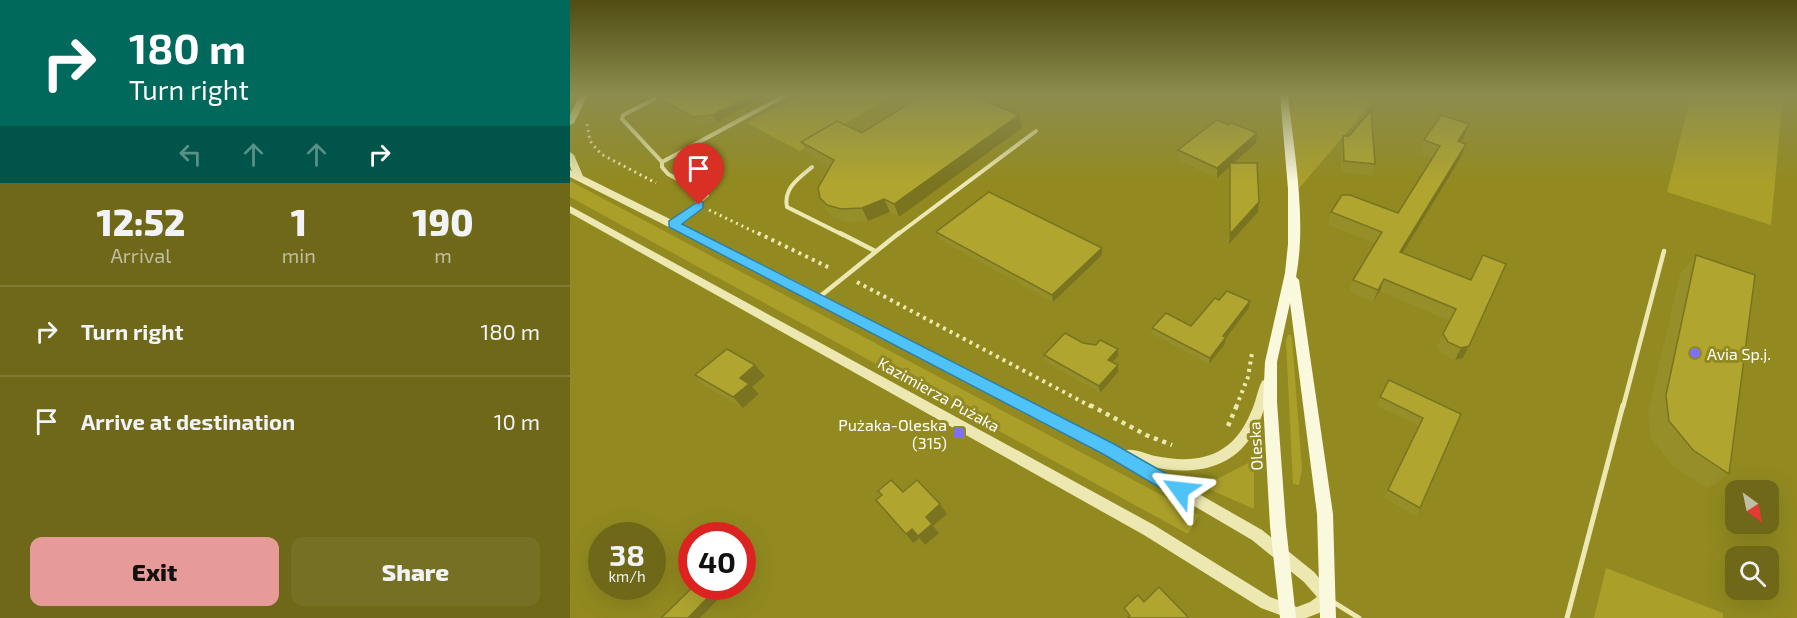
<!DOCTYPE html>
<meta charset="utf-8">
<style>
:root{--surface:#6e6818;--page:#767025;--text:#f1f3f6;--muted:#bfbea2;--line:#807b37;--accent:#e69b98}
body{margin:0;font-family:"Exo 2",sans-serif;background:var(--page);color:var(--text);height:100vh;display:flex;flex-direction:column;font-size:22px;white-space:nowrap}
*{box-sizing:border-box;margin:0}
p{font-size:20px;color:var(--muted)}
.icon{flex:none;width:33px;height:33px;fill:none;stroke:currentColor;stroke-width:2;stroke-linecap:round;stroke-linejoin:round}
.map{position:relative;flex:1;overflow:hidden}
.drawer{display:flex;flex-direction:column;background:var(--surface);width:570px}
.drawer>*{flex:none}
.top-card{background:#00695c;color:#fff;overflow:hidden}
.needle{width:39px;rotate:147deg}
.controls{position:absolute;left:1155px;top:480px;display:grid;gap:12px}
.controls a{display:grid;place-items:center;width:54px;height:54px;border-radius:12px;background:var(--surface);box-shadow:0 6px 24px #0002;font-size:30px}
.speed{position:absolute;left:18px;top:522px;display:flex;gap:12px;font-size:30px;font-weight:700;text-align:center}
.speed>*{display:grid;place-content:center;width:78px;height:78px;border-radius:50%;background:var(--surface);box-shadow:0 6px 24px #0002;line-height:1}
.speed small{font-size:15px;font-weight:400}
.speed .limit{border:9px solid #d22;background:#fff;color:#111}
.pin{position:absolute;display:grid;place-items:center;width:51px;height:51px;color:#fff;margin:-62px -26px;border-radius:50% 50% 50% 0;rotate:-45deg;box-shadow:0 0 6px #0007}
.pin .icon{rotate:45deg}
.me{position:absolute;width:66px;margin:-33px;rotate:300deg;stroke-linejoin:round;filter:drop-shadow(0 0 4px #0008)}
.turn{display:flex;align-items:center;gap:21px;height:126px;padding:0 30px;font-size:27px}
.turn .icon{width:78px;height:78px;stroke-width:2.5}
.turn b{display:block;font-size:42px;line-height:51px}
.lanes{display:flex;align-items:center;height:57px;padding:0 30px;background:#0003;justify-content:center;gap:30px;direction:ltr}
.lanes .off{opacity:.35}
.eta{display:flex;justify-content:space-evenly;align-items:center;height:102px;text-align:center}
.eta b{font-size:36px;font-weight:800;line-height:42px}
.cta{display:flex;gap:12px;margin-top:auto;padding:12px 30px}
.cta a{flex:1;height:69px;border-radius:12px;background:var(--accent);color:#111;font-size:24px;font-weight:800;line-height:69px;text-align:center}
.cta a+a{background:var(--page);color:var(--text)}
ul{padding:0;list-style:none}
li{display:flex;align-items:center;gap:18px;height:90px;padding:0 30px;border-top:2px solid var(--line)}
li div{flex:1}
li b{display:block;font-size:22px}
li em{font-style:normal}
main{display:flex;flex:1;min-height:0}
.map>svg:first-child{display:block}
.green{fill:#aa9f29}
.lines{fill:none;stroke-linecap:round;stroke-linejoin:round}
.path-far2{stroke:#ede8b1;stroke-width:3;stroke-dasharray:2 4;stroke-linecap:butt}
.path-far1{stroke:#ede8b1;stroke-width:4;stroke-dasharray:3 4.5;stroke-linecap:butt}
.path{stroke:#ede8b1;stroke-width:4.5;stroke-dasharray:4 5;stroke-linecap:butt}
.service-far2{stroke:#ede8b1;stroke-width:4}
.service-far1{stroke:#ede8b1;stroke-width:4.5}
.service{stroke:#ede8b1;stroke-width:5}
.tertiary{fill:#ede8b1;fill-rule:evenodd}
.secondary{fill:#faf8dd;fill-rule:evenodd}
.wall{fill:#968e28}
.shaded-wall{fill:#7a7421}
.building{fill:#afa52f;stroke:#7a7421;stroke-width:1.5}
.route{fill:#4fc3f7;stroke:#337fa1;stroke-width:1.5}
.poi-dot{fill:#7c71fb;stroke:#928a20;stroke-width:2}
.labels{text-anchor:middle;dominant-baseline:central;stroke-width:6;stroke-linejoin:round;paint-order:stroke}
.poi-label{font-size:16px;fill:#fff;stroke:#928a20;text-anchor:start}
.street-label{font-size:16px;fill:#fff;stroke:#928a20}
</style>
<main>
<section class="drawer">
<div class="top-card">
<div class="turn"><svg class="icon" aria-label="right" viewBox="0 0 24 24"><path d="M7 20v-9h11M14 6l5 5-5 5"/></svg><div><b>180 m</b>Turn right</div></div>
<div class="lanes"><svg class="icon off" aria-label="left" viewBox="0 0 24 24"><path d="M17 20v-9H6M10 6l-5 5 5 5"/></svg><svg class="icon off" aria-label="ahead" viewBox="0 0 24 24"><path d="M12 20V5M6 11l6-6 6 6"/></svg><svg class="icon off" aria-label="ahead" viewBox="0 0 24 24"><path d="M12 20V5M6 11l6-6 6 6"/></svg><svg class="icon" aria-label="right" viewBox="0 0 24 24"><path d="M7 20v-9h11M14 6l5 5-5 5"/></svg></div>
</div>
<div class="eta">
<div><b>12:52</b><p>Arrival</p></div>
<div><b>1</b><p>min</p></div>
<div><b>190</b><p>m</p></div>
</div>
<ul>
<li><svg class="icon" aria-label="right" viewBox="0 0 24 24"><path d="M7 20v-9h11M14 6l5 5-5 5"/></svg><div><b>Turn right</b></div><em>180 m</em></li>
<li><svg class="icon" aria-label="arrive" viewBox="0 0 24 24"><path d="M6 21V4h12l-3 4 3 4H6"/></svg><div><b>Arrive at destination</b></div><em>10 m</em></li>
</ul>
<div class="cta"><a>Exit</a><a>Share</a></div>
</section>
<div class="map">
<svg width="1227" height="618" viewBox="0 0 1227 618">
<rect width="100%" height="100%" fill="#928a20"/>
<!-- green -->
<g class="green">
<polygon points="229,95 323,95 230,151 177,123"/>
<polygon points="728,95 775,95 801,104 724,194 716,115"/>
<polygon points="1121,95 1213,95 1201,225 1097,192"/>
<polygon points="0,181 629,515 618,534 0,197"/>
<polygon points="718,335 721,335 722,339 732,469 729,485 723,484 716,341"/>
<polygon points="684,460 684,509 641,490 641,482"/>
<polygon points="1036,568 1153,613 1153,618 1024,618"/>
</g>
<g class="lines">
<!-- path-far2 -->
<g class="path-far2">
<polyline points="17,124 20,141 31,154 86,183"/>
<polyline points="139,210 191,235"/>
</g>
<!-- path-far1 -->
<g class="path-far1">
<polyline points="188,233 262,269"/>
<polyline points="287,282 522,407"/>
<polyline points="666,407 678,377 682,353"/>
</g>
<!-- path -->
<g class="path">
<polyline points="520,405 576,435 602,445"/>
<polyline points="658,426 667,405"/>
</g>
<!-- service-far2 -->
<g class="service-far2">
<polyline points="92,95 53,115 52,119 92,162"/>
<path d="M242,167c-13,11 -29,21 -25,40l56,28"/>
<polyline points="103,224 137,195 98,174 92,167 92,162 216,95"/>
<polyline points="327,235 466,131"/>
</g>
<!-- service-far1 -->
<g class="service-far1">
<polyline points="270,233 305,251"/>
<polyline points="248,298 329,233"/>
<polyline points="1053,407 1094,251"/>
</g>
<!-- service -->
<g class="service">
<polyline points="760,600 789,618"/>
<polyline points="997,618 1053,405"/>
</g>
<!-- tertiary -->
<g class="tertiary">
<polygon points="0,95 5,95 0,98"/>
<polygon points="10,95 18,95 4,123 0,125 0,115"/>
<path d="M0,152l4,3 9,21 212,105 328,170c10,-4 22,3 32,5 45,9 78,0 96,-44 5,-10 6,-21 11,-31l4,-2 4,2 2,3c-6,18 -10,37 -21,53 -22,34 -64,39 -101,29l112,64 52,42 18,21 2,5 -2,5 -13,10 -13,5h-18l-27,-10 -117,-73 -574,-322v-7l584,319 116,72 27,10 13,-5 7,-5 -13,-15 -52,-42 -148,-87 -317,-166 -217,-110v-7l2,1 -2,-5z"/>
</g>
<!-- secondary -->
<path class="secondary" d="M710,95h8c6,58 19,124 8,182l3,3 34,234 3,104h-16l-3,-104 -27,-211 -13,59v40l9,124 10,92h-16l-10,-92 -7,-124 2,-40 20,-89 3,-29v-55z"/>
</g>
<!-- wall -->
<g class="wall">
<polygon points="86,95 198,95 147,122 127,124 89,102 85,96"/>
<polygon points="449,115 452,128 329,217 320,212 298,221 278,222 264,218 257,211 250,198 260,167 238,155 231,142 292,133"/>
<polygon points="899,124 894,137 891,142 896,144 891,157 833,253 901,280 899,346 893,358 885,360 872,354 867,347 880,321 810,291 803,302 779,292 783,280 805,243 758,225 761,212 828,213 863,158 850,153 854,140"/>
<polygon points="659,125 687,133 686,143 664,163 689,202 688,212 659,244 659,167 647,178 608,160 608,150"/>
<polygon points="773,136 805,164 802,175 771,172 771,146"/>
<polygon points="366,232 532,248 532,255 483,302 369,239"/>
<polygon points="1126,255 1159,474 1138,489 1103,466 1081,438 1078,413 1110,274"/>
<polygon points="649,300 680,301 679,308 656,338 655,344 639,364 582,334 582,328 621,326"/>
<polygon points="513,343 526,345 548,356 543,362 548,365 548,372 530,393 475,361 474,355"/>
<polygon points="185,365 195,376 182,387 189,394 173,408 135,386 125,375"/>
<polygon points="810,397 891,414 850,508 846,516 814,498 849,426 807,406"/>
<polygon points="574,602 618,617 618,618 558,618 559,617 555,613 554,608"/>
</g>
<!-- shaded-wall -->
<g class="shaded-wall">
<polygon points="181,95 198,95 147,122 143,115"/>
<polygon points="449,115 452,128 329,217 324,204"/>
<polygon points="899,124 894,137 883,154 888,141"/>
<polygon points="687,133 686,143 647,178 647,168"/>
<polygon points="896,144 891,157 826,264 830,252"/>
<polygon points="314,199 320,212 298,221 292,208"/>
<polygon points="689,202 688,212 659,244 660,234"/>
<polygon points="532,248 532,255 483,302 482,295"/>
<polygon points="814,279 810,291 803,302 808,290"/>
<polygon points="680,301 679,308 656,338 655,344 639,364 640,358 653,336"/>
<polygon points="899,346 893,358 885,360 891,348"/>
<polygon points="548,349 548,356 539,366 538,360"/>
<polygon points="185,365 195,376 182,387 189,394 173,408 163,397 170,378"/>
<polygon points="548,365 548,372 530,393 529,386"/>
<polygon points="370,504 377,514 363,526 369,533 355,545 348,536 356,517"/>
<polygon points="342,529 349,538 343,543 336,534"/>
<polygon points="149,586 161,586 130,618 118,618"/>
</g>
<!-- building -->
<g class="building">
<polygon points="86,95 181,95 143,115 123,117 85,96"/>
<polygon points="353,95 402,95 449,115 324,204 314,199 292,208 271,209 257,205 250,198 248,188 264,160 231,142 267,121 292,133"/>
<polygon points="801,110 805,164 774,161 773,136 779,136"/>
<polygon points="871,115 899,124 888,141 896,144 830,252 901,280 913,255 936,264 899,346 891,348 878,342 873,334 886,309 814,279 808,290 783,280 812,232 761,212 772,195 780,195 828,213 870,146 854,140"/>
<polygon points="647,120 659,125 662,123 687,133 647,168 608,150"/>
<polygon points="660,163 687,163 689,202 660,234"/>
<polygon points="419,192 532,248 482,295 366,232"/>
<polygon points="1126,255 1185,275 1159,474 1123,450 1099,421 1096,395"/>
<polygon points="657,291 680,301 653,336 656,337 640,358 582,328 596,313 621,326 645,298 649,300"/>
<polygon points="495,333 513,343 526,345 530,340 548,349 538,360 548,365 529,386 474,355"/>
<polygon points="157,349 185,365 170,378 179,384 163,397 125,375"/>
<polygon points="819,380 891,414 850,508 818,490 853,418 810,397"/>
<polygon points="321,480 333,492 347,480 370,504 356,517 362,524 348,536 342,529 336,534 306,500 312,495 308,491"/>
<polygon points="124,586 149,586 118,618 91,618"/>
<polygon points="589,587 618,617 617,618 558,618 560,616 554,608 568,595 574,602"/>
</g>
<!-- sky -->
<linearGradient id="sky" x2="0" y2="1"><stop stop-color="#504c12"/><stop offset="0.52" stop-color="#8c8d4e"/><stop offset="1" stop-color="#8c8d4e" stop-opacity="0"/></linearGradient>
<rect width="1227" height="182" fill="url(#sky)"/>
<!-- route -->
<polygon class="route" points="129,201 133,202 133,208 112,224 544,444 616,485 618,490 616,496 610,498 604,496 533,454 99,227 99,221"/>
<!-- markers -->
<g class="poi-dot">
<circle cx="1125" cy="353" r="6"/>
<rect x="383" y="427" width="12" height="12" rx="3"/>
</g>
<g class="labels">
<!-- poi labels -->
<g class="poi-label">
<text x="1137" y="353">Avia Sp.j.</text>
<text x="377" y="424" text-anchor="end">Pużaka-Oleska<tspan x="377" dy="18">(315)</tspan></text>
</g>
<!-- street labels -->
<g class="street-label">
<text transform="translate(369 394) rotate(29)">Kazimierza Pużaka</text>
<text transform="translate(685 446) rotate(-93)">Oleska</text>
</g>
</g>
</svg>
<div class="controls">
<a><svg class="needle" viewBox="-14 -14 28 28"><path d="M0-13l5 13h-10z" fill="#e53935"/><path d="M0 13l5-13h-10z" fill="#bfbea2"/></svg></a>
<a><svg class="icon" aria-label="search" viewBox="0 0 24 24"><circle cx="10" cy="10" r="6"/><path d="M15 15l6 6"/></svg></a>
</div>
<div class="speed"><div>38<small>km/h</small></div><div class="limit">40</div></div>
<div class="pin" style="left:129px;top:205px;background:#d93025"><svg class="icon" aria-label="arrive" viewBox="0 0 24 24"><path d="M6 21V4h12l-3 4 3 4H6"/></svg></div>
<svg class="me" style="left:610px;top:490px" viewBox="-20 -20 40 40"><path d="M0-17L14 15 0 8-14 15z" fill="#4fc3f7" stroke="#fff" stroke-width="4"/></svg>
</div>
</main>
